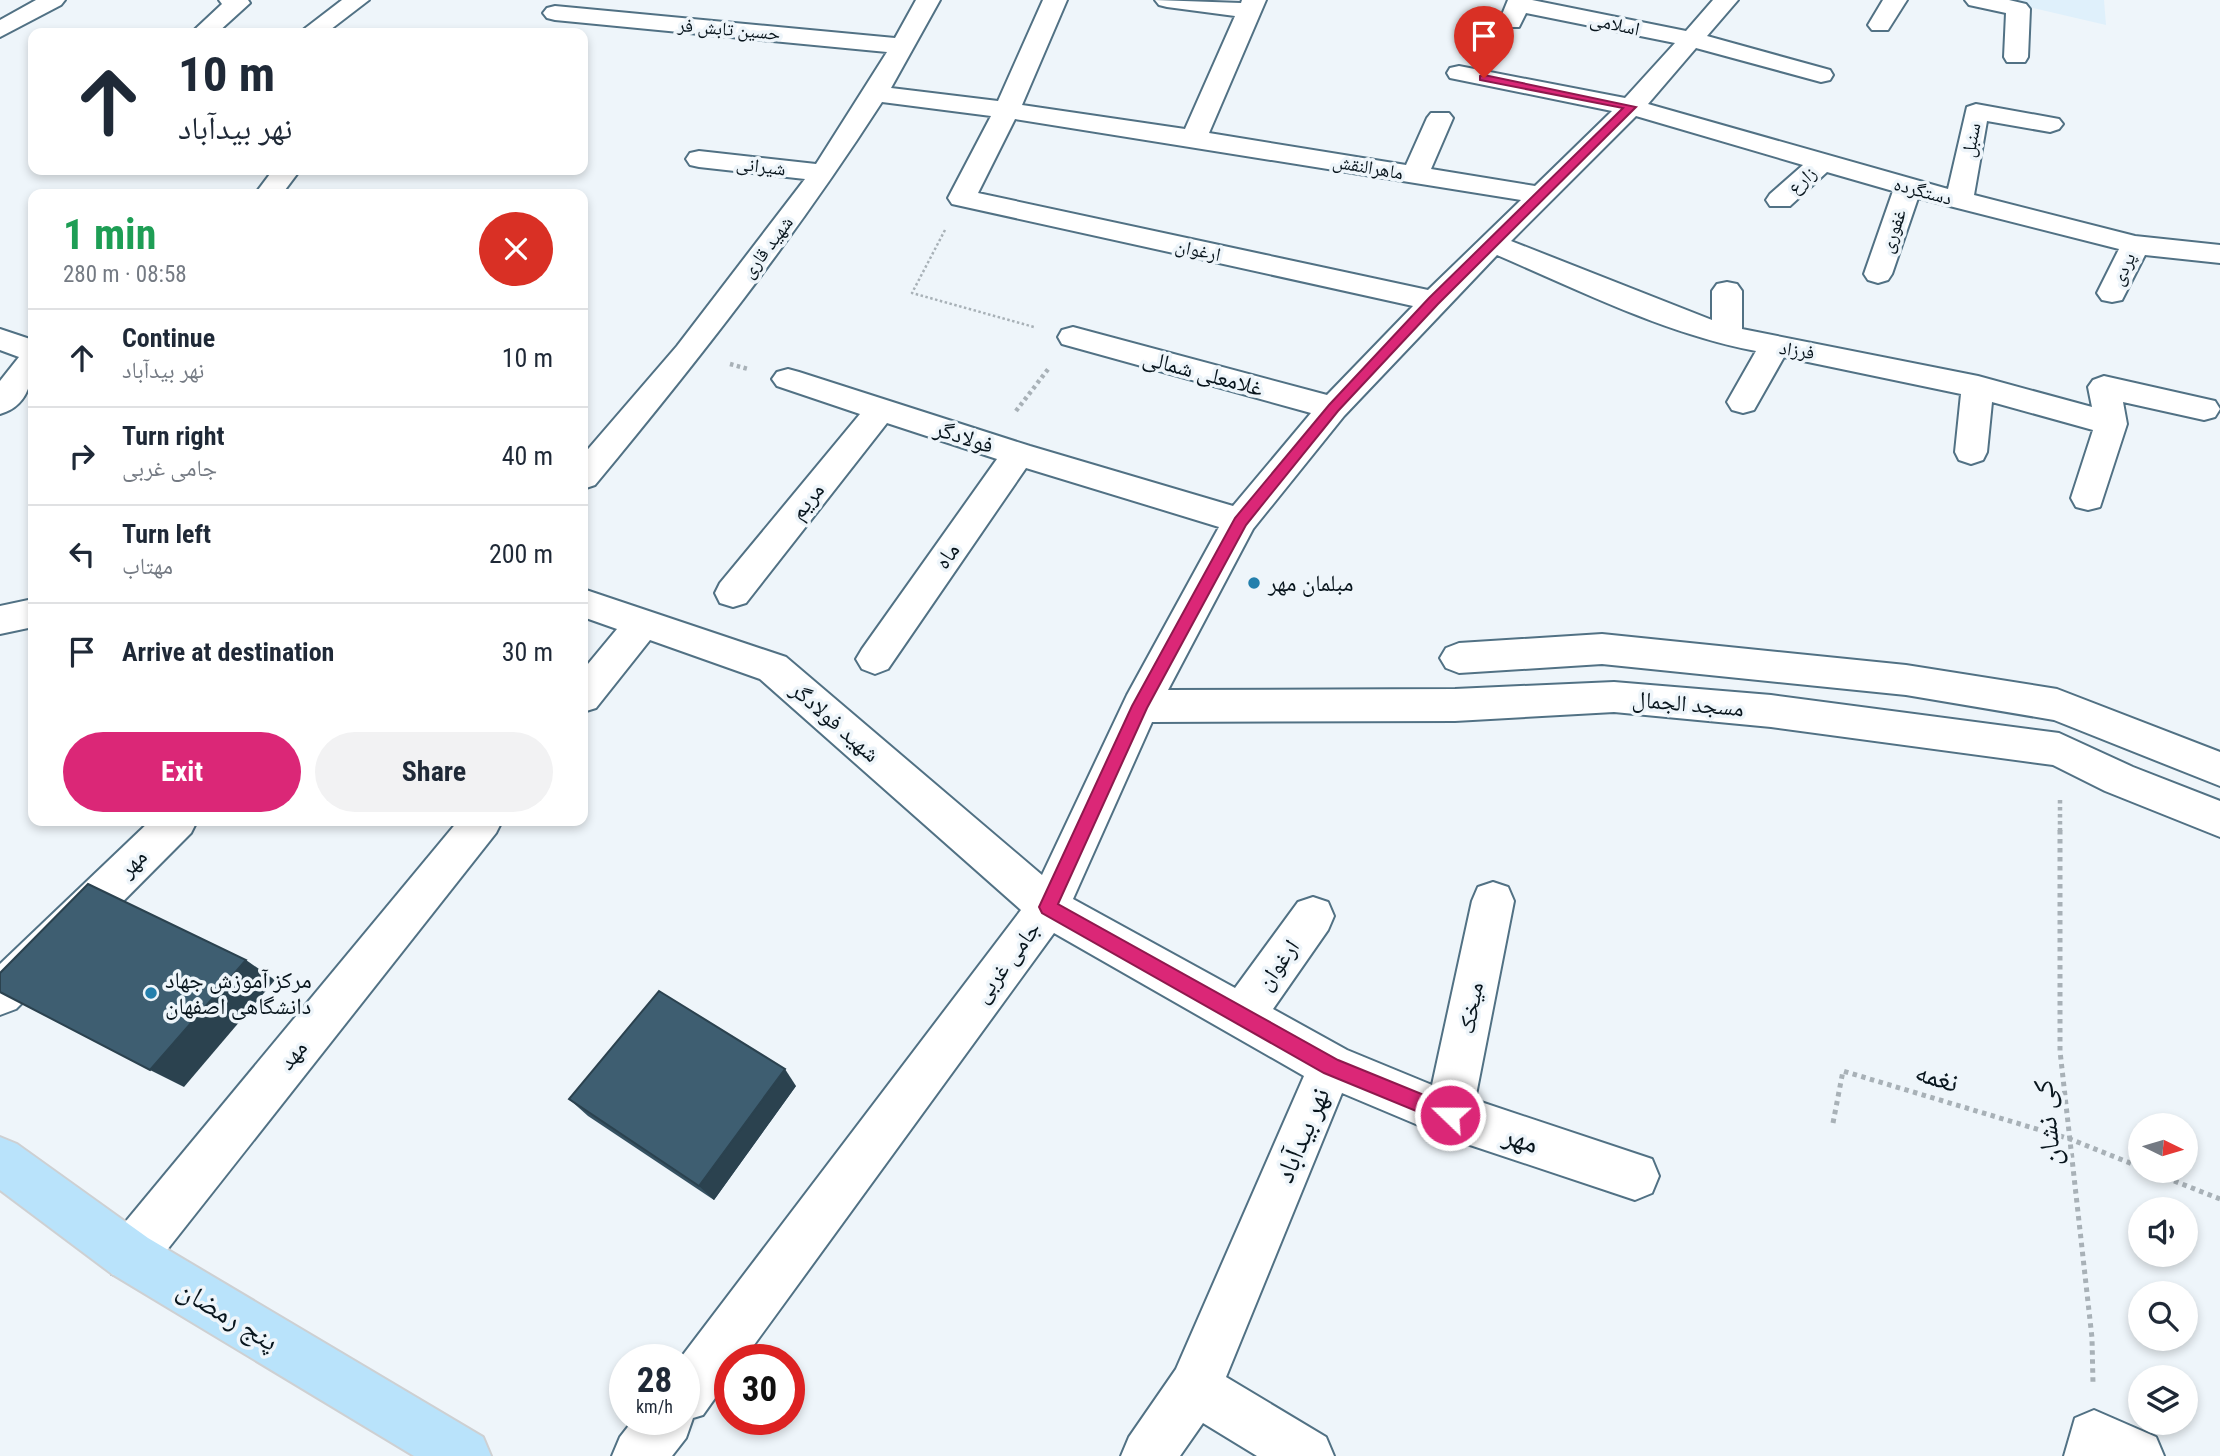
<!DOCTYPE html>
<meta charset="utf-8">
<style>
:root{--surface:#fff;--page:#f2f2f3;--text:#1f2937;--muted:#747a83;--line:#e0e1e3;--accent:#db2777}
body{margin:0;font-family:"Roboto Condensed","Noto Naskh Arabic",sans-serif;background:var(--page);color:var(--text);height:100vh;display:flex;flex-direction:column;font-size:26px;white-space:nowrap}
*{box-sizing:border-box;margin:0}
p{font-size:23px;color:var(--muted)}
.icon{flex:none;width:38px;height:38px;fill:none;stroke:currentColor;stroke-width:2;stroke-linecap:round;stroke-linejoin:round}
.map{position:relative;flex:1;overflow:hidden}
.sheet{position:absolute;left:28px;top:189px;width:560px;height:637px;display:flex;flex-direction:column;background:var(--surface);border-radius:14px;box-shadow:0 4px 10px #0003}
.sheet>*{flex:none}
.guide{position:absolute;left:28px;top:28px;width:560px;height:147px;border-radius:14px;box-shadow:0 4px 10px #0003;background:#fff;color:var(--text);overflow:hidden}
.needle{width:46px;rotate:95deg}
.tools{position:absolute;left:2128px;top:1113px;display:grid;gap:14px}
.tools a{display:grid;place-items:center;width:70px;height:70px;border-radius:50%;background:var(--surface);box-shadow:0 4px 10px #0003;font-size:35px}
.speed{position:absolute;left:609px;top:1344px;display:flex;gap:14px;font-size:35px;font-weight:700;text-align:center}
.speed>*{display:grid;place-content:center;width:91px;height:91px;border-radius:50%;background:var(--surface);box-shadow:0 4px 10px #0003;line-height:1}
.speed small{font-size:18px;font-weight:400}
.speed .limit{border:10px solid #d22;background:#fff;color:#111}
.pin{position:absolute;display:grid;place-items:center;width:60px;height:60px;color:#fff;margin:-72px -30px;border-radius:50% 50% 50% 0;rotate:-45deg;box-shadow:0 0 7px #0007}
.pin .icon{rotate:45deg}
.me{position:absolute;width:77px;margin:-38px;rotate:292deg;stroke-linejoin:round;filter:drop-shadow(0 0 5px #0008)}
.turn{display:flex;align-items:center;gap:24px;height:147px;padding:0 35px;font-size:32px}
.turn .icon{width:91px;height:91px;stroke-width:2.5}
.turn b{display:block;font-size:49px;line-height:60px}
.round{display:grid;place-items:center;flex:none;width:74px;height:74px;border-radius:37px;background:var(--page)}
.headline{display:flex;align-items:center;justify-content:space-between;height:119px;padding:0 35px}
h1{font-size:42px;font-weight:700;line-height:52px;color:#1e9e55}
.action{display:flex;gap:14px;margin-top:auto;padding:14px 35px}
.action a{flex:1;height:80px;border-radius:42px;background:var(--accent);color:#fff;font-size:28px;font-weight:700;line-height:80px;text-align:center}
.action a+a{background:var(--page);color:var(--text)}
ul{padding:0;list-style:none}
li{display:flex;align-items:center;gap:21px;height:98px;padding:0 35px;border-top:2px solid var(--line)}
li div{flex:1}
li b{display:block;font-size:26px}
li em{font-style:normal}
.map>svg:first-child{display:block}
.built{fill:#dff0fb}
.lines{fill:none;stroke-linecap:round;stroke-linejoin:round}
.minor-casing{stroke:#517184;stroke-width:4}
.major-casing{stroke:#ced0d2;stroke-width:4}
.path-far2{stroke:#a8b1b7;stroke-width:2.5;stroke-dasharray:2.5 2.5;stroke-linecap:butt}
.path-far1{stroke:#a8b1b7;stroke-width:4.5;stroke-dasharray:3.5 3.5;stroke-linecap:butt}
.path{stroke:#a8b1b7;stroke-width:5;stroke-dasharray:4.5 4.5;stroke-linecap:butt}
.minor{fill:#fff;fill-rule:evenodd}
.major{fill:#b9e3fb;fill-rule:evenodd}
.wall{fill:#355161}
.shaded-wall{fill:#2b424f}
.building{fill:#3e5e71;stroke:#2b424f;stroke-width:2}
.route{fill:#db2777;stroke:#8e194d;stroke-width:2}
.poi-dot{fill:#237fac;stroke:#eef5fa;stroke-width:2.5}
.labels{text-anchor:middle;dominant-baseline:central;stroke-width:7;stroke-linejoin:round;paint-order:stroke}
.far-street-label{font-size:19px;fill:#08151d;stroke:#eef5fa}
.street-label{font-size:23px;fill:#08151d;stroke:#eef5fa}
.poi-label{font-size:23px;fill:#08151d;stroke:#eef5fa;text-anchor:start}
.near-street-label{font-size:28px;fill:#08151d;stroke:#eef5fa}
</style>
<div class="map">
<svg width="2220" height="1456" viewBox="0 0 2220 1456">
<rect width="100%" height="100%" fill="#eef5fa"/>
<!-- built -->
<polygon class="built" points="1999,0 2104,0 2106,25"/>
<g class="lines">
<defs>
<g id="minor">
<polygon points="36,0 65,0 61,5 0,37 0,20"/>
<polygon points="219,0 248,0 250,3 217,33 191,33 222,4"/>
<polygon points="342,0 369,0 326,33 299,33"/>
<path d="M916,0h24l-49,88 107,13 45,-101h24l-45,105 163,24 50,-113 -68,-9 -8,-2 -4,-5 86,3 1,-3h24l-57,133 197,32 21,-47 4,-5h18l4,5 -22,51 104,17 77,-75 -162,-33 -3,-5 3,-5 9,-2 166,32 50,-55 -149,-30 -7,14h-16l-4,-5 9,-22h24l154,31 27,-31h25l-31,36 123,34 3,5 -3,5 -9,2 -125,-34 -48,56 300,85 19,-82 9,-3 83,15 4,5 -4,5 -9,3 -63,-11 -13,74 161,41 85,9v18l-75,-8 -23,45 -10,2 -10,-2 -5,-7 22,-44 -201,-51 -26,76 -4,6 -10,3 -10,-3 -4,-6 29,-83 -66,-19 -37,34h-20l-4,-6 4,-6 33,-29 -167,-49 -125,125 201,79v-29l5,-7 10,-2 10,2 5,7v38l236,47 114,31 -4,-20 5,-7 11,-4 111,25 5,8 -5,8 -11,3 -81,-18 4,22 -27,83 -12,3 -12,-3 -5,-9 22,-68 -101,-28 -5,50 -4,8 -12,4 -12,-4 -4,-8 6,-58 -177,-37 -30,53 -11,3 -11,-3 -5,-8 29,-51c-90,-17 -175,-60 -259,-96l-153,161 -91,113 -85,161 287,-1 159,-7 157,13 288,38 74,34 87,34v36l-115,-46 -52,-26 -282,-38 -157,-15 -159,9 -303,1 -79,177 162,89 63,-86 15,-5 15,5 6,14 -6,14 -55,79 74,41 85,35 40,-184 6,-14 15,-5 15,5 6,14 -39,199 177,59 7,17 -7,17 -17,7 -186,-62 -107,-45 -116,284 100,60 8,19h-77l-54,-33 -23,33h-59l8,-19 47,-68 128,-293 -250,-143 -311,427h-13v17l-27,38 -10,3 -7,20 -14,18h-60l8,-19 14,-18h50v-59h-5l342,-450 -261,-231 -110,-39 -54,68 -13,4v-42l34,-41 -34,-12v-28l203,68 256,218 85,-180 92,-168 -193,-59 -138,201 -13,5 -13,-5 -6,-10 6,-10 135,-190 -110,-36 -141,180 -13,4 -13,-4 -5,-10 5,-10 140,-169 -83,-28 -5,-7 5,-7 11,-3 11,3 231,74 203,60 78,-93 -249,-69 -4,-7 4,-7 11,-3 254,68 86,-89 -461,-102 -4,-6 43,-82 -109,-14c-87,135 -185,260 -287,383l-12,4v-34l94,-109 128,-167 -106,-12 -9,-2 -4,-6 4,-6 9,-2 117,13 71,-112 -332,-32 -8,-2 -4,-5 4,-5 8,-2 340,32zM1015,119l506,81 -93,90 -450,-97z"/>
<polygon points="1883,0 1907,0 1888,30 1872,30 1868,25"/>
<polygon points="1965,0 2009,0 2026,4 2030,9 2028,57 2025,62 2007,62 2004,57 2006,13 1969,5"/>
<polygon points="273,170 300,170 282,194 255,194"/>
<path d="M0,329l33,11c0,29 2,64 -33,74v-33l19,-24 -19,-7z"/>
<polygon points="33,599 33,627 0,634 0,606"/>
<polygon points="1602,634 1906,665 2057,689 2220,752 2220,786 2054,720 1906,695 1602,664 1459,673 1446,668 1440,658 1446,648 1459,643"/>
<polygon points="150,821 197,821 191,833 16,1009 0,1015 0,964"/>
<polygon points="458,821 502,821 496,833 148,1274 130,1281 112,1274 105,1256 112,1238"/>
<polygon points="2094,1410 2156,1437 2164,1456 2064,1456 2075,1418"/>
</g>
<polygon id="major" points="0,1137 17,1144 148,1238 483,1437 491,1456 414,1456 112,1274 0,1190"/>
</defs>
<!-- minor casing -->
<use href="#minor" class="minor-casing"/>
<!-- major casing -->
<use href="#major" class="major-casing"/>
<!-- path-far2 -->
<polyline class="path-far2" points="945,230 912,293 1034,327"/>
<!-- path-far1 -->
<g class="path-far1">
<polyline points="730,364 748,369"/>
<polyline points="1016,411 1049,368"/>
<polyline points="2060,800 2060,831"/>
</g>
<!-- path -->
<g class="path">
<polyline points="2060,830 2060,1051 2092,1338 2093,1384"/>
<polyline points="1833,1123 1843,1071 2070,1139 2140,1167"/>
<polyline points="2149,1171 2220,1199"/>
</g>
<!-- minor -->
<use href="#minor" class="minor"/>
<!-- major -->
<use href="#major" class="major"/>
</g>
<!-- wall -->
<polygon class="wall" points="796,1086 714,1200 588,1116 569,1099"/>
<!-- shaded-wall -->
<g class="shaded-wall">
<polygon points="246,960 275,980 184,1087 150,1070"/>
<polygon points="785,1069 796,1086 714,1200 699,1186"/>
</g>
<!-- building -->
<g class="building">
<polygon points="88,884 246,960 150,1070 0,992 0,973"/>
<polygon points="659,991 785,1069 699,1186 569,1099"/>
</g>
<!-- route -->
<polygon class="route" points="1484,75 1636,107 1438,304 1338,411 1246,525 1147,708 1058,904 1338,1060 1456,1108 1459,1115 1456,1122 1450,1125 1324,1073 1042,913 1039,907 1132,706 1235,518 1329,405 1429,298 1623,108 1480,80 1480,76"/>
<!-- markers -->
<g class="poi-dot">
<circle cx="1254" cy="583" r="7"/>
<circle cx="151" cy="993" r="7"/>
</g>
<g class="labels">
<!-- far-street labels -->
<g class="far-street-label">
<text transform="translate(1615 24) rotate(12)">اسلامی</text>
<text transform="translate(729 29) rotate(5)">حسین تابش فر</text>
<text transform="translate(1971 140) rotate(-79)">سنبل</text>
<text transform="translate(761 166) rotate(7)">شیرانی</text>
<text transform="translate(1368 167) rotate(10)">ماهرالنقش</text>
<text transform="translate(1802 180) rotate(-41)">زارع</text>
<text transform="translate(1923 191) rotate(15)">دستگرده</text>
<text transform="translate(1893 231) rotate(-71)">غفوری</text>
<text transform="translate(767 247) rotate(-53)">شهید قاری</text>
<text transform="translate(1198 250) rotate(12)">ارغوان</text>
<text transform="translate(2123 269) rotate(-65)">پردی</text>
<text transform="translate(1797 350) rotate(9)">فرزاد</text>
</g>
<!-- street labels -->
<g class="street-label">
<text transform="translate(1203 373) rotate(15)">غلامعلی شمالی</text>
<text transform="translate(964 437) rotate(18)">فولادگر</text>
<text transform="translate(807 501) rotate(-51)">مریم</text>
<text transform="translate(947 556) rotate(-55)">ماه</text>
<text transform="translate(1688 704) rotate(5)">مسجد الجمال</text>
<text transform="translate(835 722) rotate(41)">شهید فولادگر</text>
<text transform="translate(133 863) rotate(-45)">مهر</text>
<text transform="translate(1007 962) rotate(-53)">جامی غربی</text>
<text transform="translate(1278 965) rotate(-55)">ارغوان</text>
<text transform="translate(1471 1008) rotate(-79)">میخک</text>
<text transform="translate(293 1055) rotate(-51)">مهد</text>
</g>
<!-- poi labels -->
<g class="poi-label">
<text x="1268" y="583">مبلمان مهر</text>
<text x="165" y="980">مرکز آموزش جهاد<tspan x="165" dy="26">دانشگاهی اصفهان</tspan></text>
</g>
<!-- near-street labels -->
<g class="near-street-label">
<text transform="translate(1937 1077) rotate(17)">نغمه</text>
<text transform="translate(2047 1123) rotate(-96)">کی نشان</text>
<text transform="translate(1302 1135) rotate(-67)">نهر بیدآباد</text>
<text transform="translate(1521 1139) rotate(18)">مهر</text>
<text transform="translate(228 1315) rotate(31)">پنج رمضان</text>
</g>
</g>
</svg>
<div class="tools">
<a><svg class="needle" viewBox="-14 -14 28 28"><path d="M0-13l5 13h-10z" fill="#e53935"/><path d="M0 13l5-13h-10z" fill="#747a83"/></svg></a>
<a><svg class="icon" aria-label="sound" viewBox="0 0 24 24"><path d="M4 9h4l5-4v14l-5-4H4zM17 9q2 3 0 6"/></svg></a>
<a><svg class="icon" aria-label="search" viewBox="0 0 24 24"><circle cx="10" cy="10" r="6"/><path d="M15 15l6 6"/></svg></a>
<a><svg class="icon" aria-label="layers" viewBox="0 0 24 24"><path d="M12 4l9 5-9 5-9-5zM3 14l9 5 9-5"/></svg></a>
</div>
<div class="speed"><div>28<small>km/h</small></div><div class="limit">30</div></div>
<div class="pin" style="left:1484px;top:78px;background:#d93025"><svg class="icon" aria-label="arrive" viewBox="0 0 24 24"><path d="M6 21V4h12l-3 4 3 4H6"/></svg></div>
<svg class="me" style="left:1450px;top:1115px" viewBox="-20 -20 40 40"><circle r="17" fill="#db2777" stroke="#fff" stroke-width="3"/><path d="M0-11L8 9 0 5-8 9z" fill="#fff"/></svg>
<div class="guide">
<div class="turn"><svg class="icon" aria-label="ahead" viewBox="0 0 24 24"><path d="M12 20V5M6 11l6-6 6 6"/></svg><div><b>10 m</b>نهر بیدآباد</div></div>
</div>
<section class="sheet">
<div class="headline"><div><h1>1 min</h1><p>280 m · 08:58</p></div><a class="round" style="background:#d93025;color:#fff"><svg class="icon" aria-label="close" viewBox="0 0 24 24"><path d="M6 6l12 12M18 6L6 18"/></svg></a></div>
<ul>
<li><svg class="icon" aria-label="ahead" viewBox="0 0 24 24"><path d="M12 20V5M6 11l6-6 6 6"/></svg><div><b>Continue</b><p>نهر بیدآباد</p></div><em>10 m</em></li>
<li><svg class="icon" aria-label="right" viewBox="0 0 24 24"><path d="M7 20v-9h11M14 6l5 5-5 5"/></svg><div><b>Turn right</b><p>جامی غربی</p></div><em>40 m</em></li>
<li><svg class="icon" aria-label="left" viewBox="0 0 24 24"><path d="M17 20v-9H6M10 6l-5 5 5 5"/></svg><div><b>Turn left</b><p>مهتاب</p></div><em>200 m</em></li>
<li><svg class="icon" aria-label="arrive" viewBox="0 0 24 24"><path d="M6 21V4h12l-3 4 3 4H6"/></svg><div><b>Arrive at destination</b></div><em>30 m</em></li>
</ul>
<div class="action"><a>Exit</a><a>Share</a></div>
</section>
</div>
